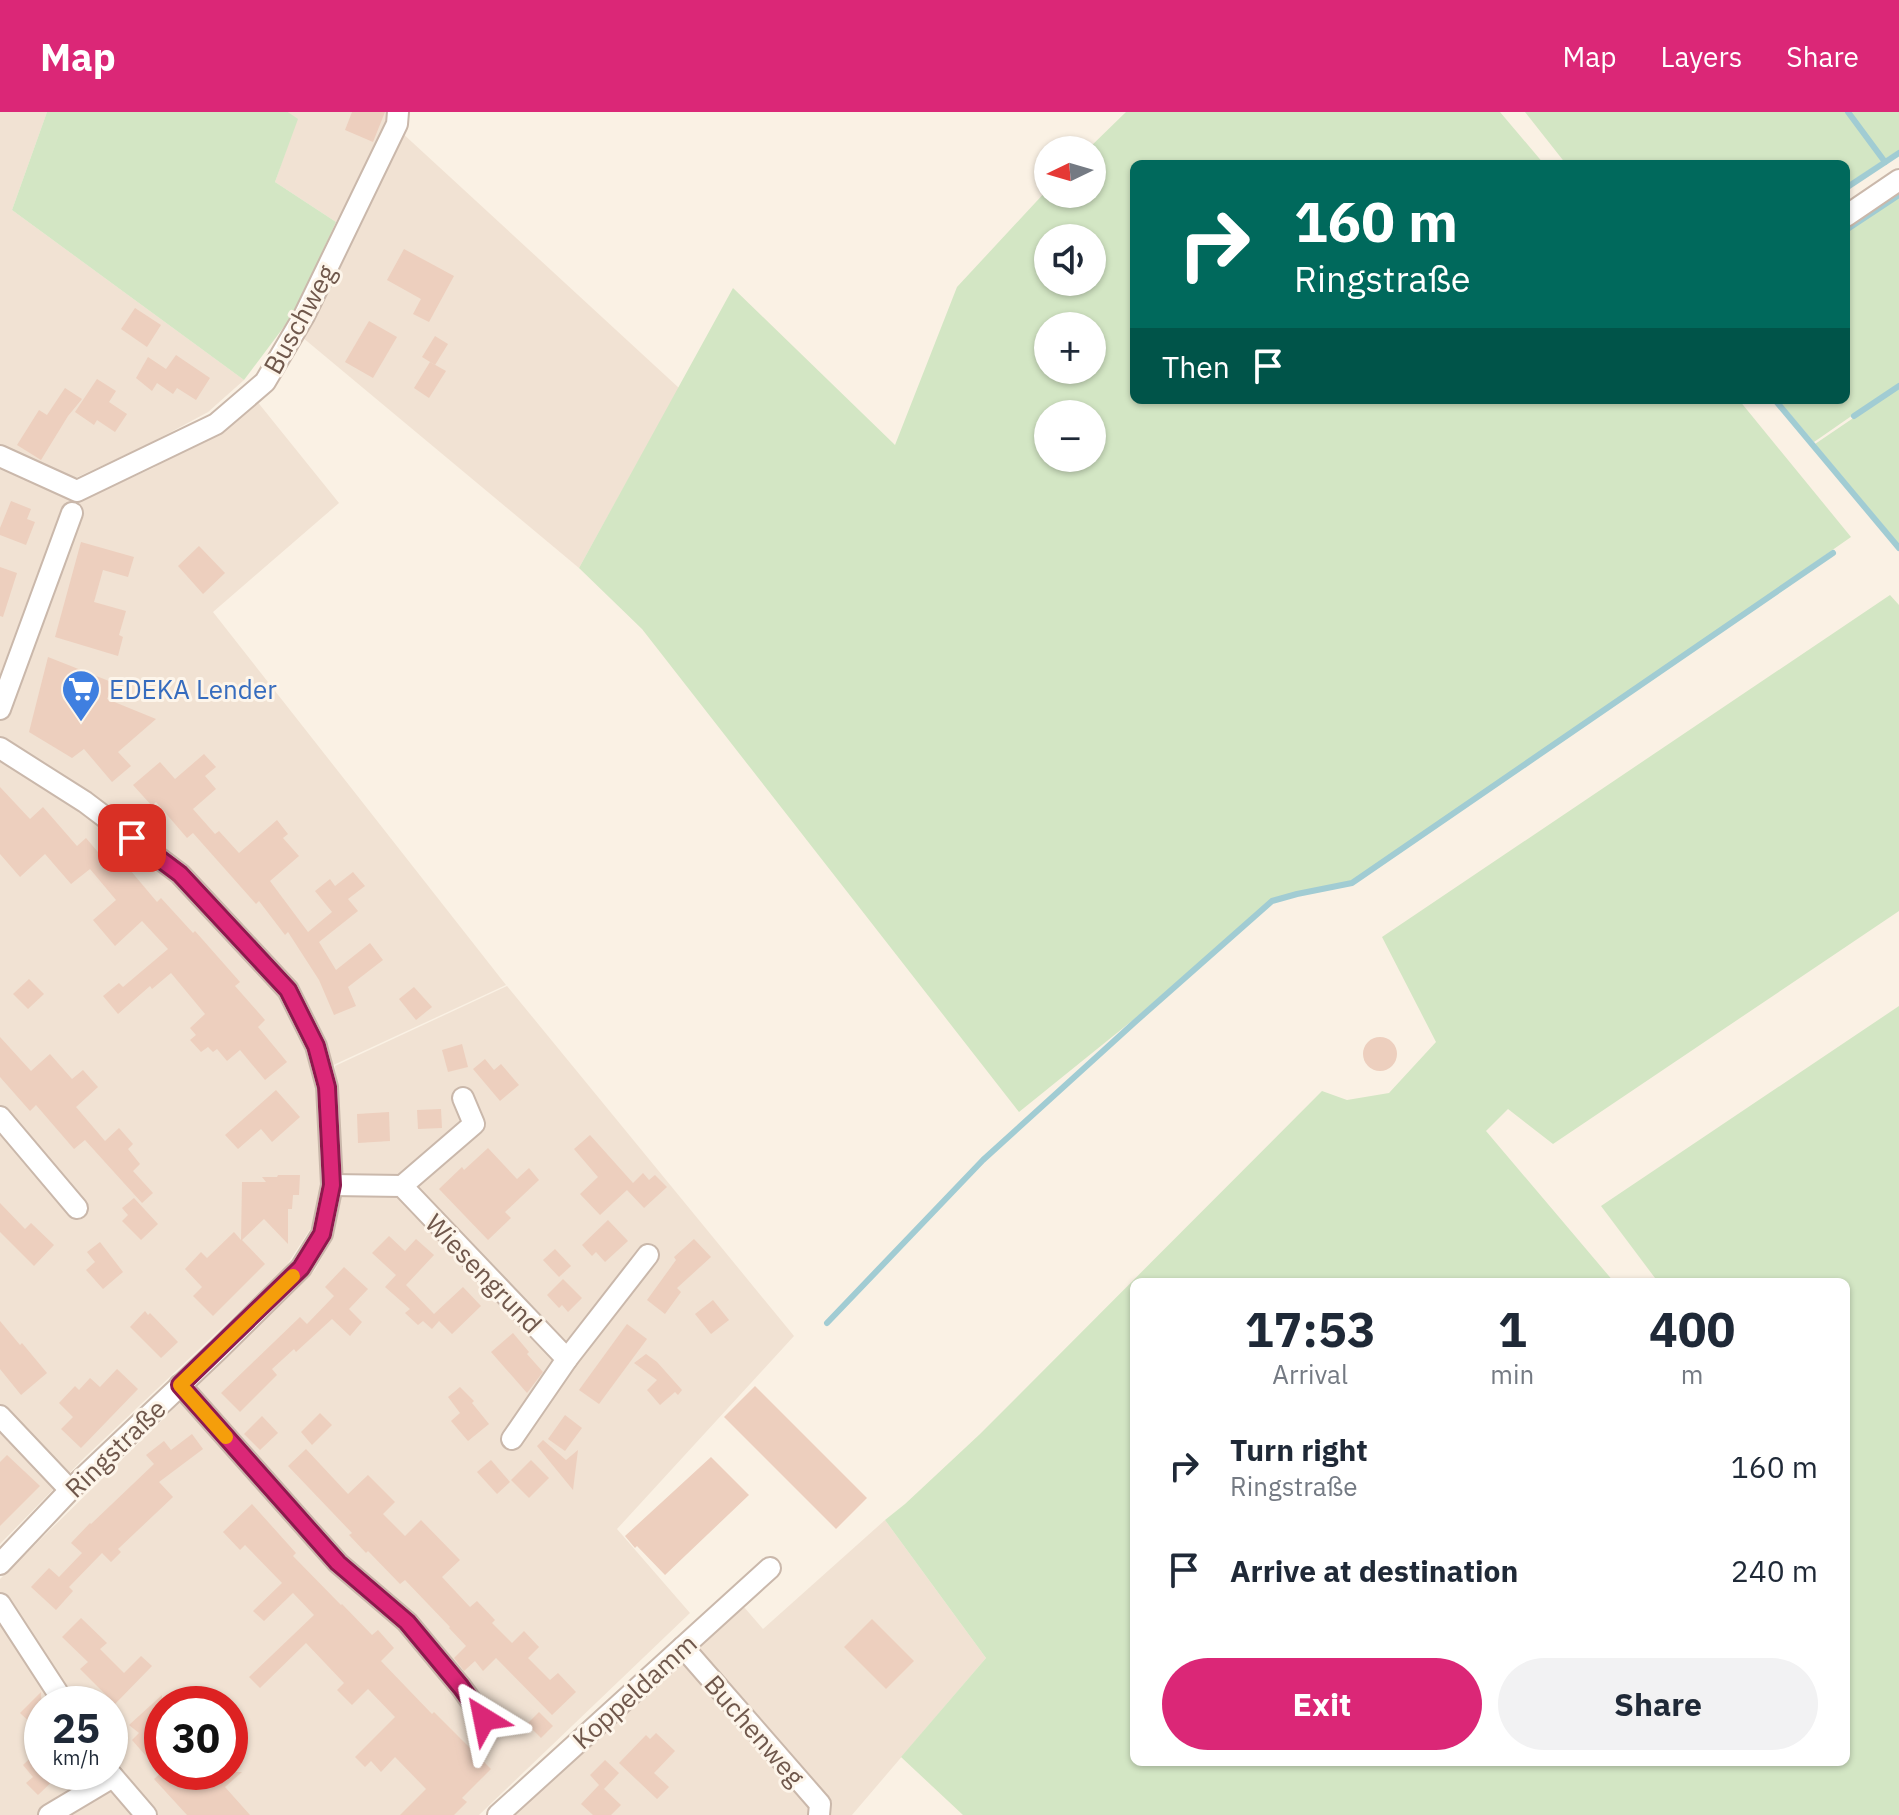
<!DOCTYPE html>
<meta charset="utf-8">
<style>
:root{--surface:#fff;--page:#f2f2f3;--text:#1f2937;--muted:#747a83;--accent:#db2777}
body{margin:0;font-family:"IBM Plex Sans",sans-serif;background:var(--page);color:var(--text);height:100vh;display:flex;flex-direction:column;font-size:30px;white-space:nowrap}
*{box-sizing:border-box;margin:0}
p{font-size:26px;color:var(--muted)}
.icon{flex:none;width:44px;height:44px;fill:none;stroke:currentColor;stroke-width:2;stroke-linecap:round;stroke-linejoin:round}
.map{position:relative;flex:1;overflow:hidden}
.details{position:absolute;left:1130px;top:1166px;width:720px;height:488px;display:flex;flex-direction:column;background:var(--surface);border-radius:12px;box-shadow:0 2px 6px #0004}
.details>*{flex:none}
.banner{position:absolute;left:1130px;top:48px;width:720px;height:244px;border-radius:12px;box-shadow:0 2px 6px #0004;background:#00695c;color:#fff;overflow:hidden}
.needle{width:52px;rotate:265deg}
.controls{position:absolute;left:1034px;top:24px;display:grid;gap:16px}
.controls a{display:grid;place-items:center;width:72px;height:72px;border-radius:50%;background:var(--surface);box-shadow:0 2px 6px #0004;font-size:40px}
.speed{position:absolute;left:24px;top:1574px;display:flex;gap:16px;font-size:40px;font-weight:700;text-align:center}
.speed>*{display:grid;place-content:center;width:104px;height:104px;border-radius:50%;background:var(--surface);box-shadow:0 2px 6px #0004;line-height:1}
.speed small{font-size:20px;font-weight:400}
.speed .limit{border:12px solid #d22;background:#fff;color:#111}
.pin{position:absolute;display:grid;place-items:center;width:68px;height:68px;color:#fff;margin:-34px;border-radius:16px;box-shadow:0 4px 12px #0006}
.me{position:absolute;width:88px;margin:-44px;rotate:325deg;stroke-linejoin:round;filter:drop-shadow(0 0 6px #0008)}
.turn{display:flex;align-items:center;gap:28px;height:168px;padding:0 32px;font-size:36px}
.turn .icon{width:104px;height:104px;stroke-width:2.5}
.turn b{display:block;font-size:56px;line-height:68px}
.then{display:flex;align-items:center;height:76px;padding:0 32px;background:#0003;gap:16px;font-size:30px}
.eta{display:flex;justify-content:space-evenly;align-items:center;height:136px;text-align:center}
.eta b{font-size:48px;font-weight:700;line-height:56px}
.primary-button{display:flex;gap:16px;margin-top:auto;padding:16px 32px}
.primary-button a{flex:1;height:92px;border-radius:48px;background:var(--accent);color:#fff;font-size:32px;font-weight:700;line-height:92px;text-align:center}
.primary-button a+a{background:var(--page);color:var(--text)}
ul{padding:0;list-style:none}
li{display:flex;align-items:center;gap:24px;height:104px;padding:0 32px}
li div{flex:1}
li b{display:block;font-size:30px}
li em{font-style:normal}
header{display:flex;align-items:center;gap:48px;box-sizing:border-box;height:112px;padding:0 40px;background:var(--accent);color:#fff}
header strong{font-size:38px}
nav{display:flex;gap:44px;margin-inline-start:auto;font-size:28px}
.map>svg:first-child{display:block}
.residential{fill:#f1e2d3;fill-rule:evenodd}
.green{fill:#d3e6c4;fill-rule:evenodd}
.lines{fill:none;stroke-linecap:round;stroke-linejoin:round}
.stream{stroke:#a1ccd3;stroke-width:6}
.building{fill:#edcfbe}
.minor-casing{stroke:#cab8ab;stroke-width:24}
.minor{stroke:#fff;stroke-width:20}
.route-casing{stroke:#8e194d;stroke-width:20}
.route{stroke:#db2777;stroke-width:14}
.slow{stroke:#f59e0b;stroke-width:14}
.labels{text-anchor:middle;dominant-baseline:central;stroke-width:6;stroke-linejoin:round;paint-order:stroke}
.street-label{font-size:26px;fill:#70584c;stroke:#fdf5ea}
.shop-label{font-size:26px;fill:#366cbe;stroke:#fdf5ea;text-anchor:start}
</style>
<header>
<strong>Map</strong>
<nav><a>Map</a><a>Layers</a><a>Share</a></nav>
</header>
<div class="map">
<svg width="1899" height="1703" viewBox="0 0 1899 1703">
<rect width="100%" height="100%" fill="#faf1e4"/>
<!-- residential -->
<g class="residential">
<polygon points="0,0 47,0 12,98 244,268 208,300 147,333 71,368 0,337"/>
<polygon points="288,0 393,0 387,25 336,110 275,70 297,7"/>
<polygon points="400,19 679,276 579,456 302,225"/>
<polygon points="256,288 339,391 213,500 506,873 314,962 323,1070 311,1116 285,1156 85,1345 0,1432 0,354 82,388 153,356 219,318"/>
<path d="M507,874l287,350 -177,193 73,84 -211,202h-479v-236l315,-309 18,-33 10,-50 -8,-121zM42,1592h68v68h-68zM162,1592h68v68h-68z"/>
<polygon points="885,1408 986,1546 852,1703 514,1703 744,1495 763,1517"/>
</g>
<!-- green -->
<g class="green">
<polygon points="47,0 288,0 298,7 275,70 336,110 295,200 244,268 12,98"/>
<path d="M1126,0h374l44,52h-410v236h605l112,137 -248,173 -252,171 -53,11 -27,8 -138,120 -114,92 -377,-483 -63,-61 154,-280 162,157 62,-158 91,-98v5h44v-44h-5zM1048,126h44v44h-44zM1048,214h44v44h-44zM1048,302h44v44h-44z"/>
<polygon points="1525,0 1846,0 1882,49 1846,73 1846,52 1566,52"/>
<polygon points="1850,0 1899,0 1899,38 1885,47"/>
<polygon points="1899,85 1899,271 1814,330 1778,288 1846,288 1846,120"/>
<polygon points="1899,275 1899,432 1815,332"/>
<polygon points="1890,483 1899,493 1899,799 1553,1032 1508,997 1486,1019 1614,1170 1134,1170 1134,1650 1846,1650 1846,1170 1658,1170 1601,1094 1899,894 1899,1703 963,1703 901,1645 986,1546 885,1408 905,1392 980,1322 1322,979 1347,988 1389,981 1436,930 1382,825"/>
</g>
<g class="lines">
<!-- stream -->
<g class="stream">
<polyline points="1848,0 1885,50"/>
<polyline points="1846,76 1899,41"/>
<polyline points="1846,118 1899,83"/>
<polyline points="1775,288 1899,436"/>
<polyline points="1854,304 1899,274"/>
<polyline points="827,1211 983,1048 1135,910 1272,789 1297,782 1352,771 1833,441"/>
</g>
</g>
<!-- building -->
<g class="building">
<polygon points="352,0 385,0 373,30 345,18"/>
<polygon points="404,137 454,164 429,210 413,202 421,187 387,168"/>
<polygon points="135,196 161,213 147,235 121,217"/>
<polygon points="369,209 397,225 373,266 345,250"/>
<polygon points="435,224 448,232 435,253 422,245"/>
<polygon points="176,243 210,266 196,288 177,276 173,282 157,271 152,279 136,266 148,245 166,257"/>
<polygon points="430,250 446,259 429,286 414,276"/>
<polygon points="97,267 116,279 109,290 127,302 115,320 97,308 94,313 75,300"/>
<polygon points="65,276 82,287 68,304 41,348 17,333 39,298 47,303"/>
<polygon points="11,389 31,397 27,407 35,410 26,433 0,423 0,416"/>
<polygon points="81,430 134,445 128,465 103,458 94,490 126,499 119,523 123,525 118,544 55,525"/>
<polygon points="199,434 225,461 203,482 178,454"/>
<polygon points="0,455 17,461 3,505 0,504"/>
<polygon points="48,545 114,571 107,587 156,607 118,640 131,654 112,670 84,637 72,646 29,620"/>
<polygon points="204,642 216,655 205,664 216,677 193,697 215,722 219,719 239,741 277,708 288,722 283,726 299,744 270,769 308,820 332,800 315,779 330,767 335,774 353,760 365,774 348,787 358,799 319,830 336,858 370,831 383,848 348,875 356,894 334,903 319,868 288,820 285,823 259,789 256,792 193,721 187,726 156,690 152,694 133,673 160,650 175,667"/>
<polygon points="0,675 30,707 43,695 77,734 86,726 115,760 125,752 157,790 161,786 193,821 195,819 240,870 235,874 265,908 258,915 287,950 265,968 240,938 227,949 217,937 213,940 208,935 201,940 190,928 196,923 190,916 205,902 171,861 152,877 150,874 118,902 103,884 119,871 123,875 168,837 142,809 115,834 93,808 116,788 90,757 71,772 45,742 20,765 0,742"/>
<polygon points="29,867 44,882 28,897 13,882"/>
<polygon points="414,875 432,895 416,908 399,887"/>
<polygon points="0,925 31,959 50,942 72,967 83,958 98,975 76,995 105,1029 119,1016 133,1032 128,1037 140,1052 133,1059 153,1081 142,1091 85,1028 74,1037 36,993 30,999 0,965"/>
<circle cx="1380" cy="942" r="17"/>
<polygon points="462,932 468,955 448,960 442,938"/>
<polygon points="485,947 494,958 501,952 519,973 500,989 473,957"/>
<polygon points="276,978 300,1005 272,1030 261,1017 238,1037 225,1023"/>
<polygon points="441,997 442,1016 418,1017 417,998"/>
<polygon points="389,1000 390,1029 358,1031 357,1002"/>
<polygon points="590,1023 633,1071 643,1061 649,1068 655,1063 667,1075 644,1096 627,1078 600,1103 580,1082 598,1065 574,1037"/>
<polygon points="488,1036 517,1067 529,1056 539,1068 505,1100 511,1106 488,1128 439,1077 462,1055 464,1058"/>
<polygon points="278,1063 300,1063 299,1083 293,1083 292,1097 288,1097 288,1132 264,1107 242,1128 265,1152 213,1204 193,1184 202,1175 185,1157 201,1140 207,1146 234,1120 241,1128 242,1070 266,1070 262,1065 277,1065"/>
<polygon points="134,1086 158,1112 141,1128 122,1109 128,1103 122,1096"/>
<polygon points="0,1091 25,1117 31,1111 54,1133 34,1154 0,1120"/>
<polygon points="608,1108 628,1129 605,1150 596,1140 592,1144 582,1133"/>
<polygon points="389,1124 405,1139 416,1127 434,1143 406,1173 434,1202 463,1175 481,1194 452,1222 439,1209 432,1217 423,1209 418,1213 405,1201 410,1197 385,1175 396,1163 372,1141"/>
<polygon points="694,1127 711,1145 677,1176 681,1180 665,1202 647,1188 676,1148 674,1145"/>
<polygon points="100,1130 123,1160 103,1177 86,1158 95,1150 87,1140"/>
<polygon points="555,1137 571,1154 559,1165 543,1148"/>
<polygon points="344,1155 368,1177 349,1197 362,1210 350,1224 332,1207 296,1240 294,1237 272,1257 277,1263 240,1300 221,1281 300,1205 307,1212 334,1184 325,1175"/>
<polygon points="563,1167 582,1186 568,1200 562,1193 559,1196 547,1183"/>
<polygon points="713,1188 729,1208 711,1222 695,1202"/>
<polygon points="145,1199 148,1203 150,1201 178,1230 161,1246 130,1215"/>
<polygon points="0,1209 20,1233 22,1231 47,1261 21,1283 0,1257"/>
<polygon points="627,1212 647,1227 599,1292 579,1278"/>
<polygon points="513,1221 529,1240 527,1242 543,1260 527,1281 491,1240"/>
<polygon points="646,1242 657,1250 682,1278 678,1283 675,1280 660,1293 647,1278 657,1268 634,1251"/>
<polygon points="117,1257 138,1277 81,1336 61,1317 73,1305 59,1291 75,1274 79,1278 90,1266 100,1275"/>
<polygon points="755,1274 867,1386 836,1417 724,1305"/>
<polygon points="460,1275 474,1289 472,1291 489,1312 468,1329 451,1309 460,1301 448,1285"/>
<polygon points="320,1301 332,1313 312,1333 301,1320"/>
<polygon points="565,1303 582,1316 565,1339 548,1327"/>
<polygon points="262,1304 278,1321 260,1338 244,1322"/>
<polygon points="192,1322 203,1337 159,1370 173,1385 118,1437 121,1440 111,1450 102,1441 69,1475 73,1479 56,1498 31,1475 49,1456 59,1465 82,1441 71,1431 90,1411 91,1412 154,1352 146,1343 164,1329 171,1338"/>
<polygon points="543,1328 566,1348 578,1338 573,1378 537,1334"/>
<polygon points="306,1337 348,1382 368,1363 395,1390 383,1402 405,1424 421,1408 460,1448 442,1465 470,1495 477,1489 495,1508 492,1511 512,1531 524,1519 539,1535 528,1546 550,1568 558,1561 576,1580 552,1603 496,1546 483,1559 475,1549 464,1559 454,1546 466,1534 449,1516 450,1515 405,1468 400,1472 368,1439 366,1441 349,1423 352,1421 288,1354"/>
<polygon points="7,1343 40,1374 0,1414 0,1350"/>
<polygon points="711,1345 749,1383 665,1463 637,1434 635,1436 625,1424"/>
<polygon points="491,1348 510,1370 497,1382 477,1360"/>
<polygon points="531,1348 549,1366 529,1386 511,1368"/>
<polygon points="252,1392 296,1441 293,1444 341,1493 342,1492 372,1523 378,1518 394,1536 381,1549 432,1602 434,1600 491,1657 462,1686 467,1690 454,1703 400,1703 426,1677 395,1645 381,1660 371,1649 365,1655 355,1645 395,1605 368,1577 352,1593 337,1578 344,1571 306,1531 260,1576 249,1565 314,1503 293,1481 264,1509 253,1499 282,1471 245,1433 240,1438 223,1420"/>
<polygon points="81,1506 107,1531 100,1537 124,1561 141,1544 152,1554 115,1592 80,1557 88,1550 62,1525"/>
<polygon points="872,1507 914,1549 886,1577 844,1535"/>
<polygon points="41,1580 42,1606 34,1614 20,1601"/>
<polygon points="162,1583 162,1660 185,1660 199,1675 216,1660 242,1660 225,1675 250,1703 187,1703 154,1667 161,1661 132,1628 139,1621 129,1613"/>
<polygon points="539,1600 553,1614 541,1626 527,1612"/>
<polygon points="656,1621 675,1639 654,1661 669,1675 657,1687 619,1651 646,1623 650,1627"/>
<polygon points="42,1635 42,1660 62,1660 38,1683 26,1671 33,1665 23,1653"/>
<polygon points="605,1648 619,1661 604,1677 621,1693 611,1703 593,1703 581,1692 599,1673 590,1663"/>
</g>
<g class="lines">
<defs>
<g id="minor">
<polyline points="1846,104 1899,68"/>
<polyline points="0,344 77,379 216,312 265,270 304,204 397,12 398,0"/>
<polyline points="0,597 72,401"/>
<polyline points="0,636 85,690 180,762 288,878 316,934 327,975 332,1073 322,1122 301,1156 218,1238 70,1378 0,1452"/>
<polyline points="0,1005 77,1096"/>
<polyline points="332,1073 402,1074 567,1247 512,1327"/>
<polyline points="402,1074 474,1012 463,986"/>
<polyline points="567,1247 648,1143"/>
<polyline points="180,1273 338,1451 407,1510 461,1575 484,1607"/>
<polyline points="0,1304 70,1378"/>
<polyline points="0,1492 65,1592"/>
<polyline points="683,1535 820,1692 819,1703"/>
<polyline points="109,1660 146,1703"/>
<polyline points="49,1703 113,1665"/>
<polyline points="498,1703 770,1456"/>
</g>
</defs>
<!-- minor casing -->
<use href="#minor" class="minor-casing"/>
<!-- minor -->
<use href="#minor" class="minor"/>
</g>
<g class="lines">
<defs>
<polyline id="route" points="132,726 180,762 288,878 316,934 327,975 332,1073 322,1122 301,1156 180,1273 338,1451 407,1510 461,1575 484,1607"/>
</defs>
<!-- route casing -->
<use href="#route" class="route-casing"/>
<!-- route -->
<use href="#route" class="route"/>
<!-- slow -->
<polyline class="slow" points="226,1325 180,1273 293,1164"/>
</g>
<!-- icons -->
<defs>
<symbol id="supermarket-pin" viewBox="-11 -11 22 30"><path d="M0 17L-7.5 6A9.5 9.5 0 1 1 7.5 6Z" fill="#3f7fe0" stroke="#fdf5ea"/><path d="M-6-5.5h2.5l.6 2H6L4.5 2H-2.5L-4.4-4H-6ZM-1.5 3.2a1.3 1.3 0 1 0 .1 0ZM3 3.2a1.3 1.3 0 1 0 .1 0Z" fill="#fff"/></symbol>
</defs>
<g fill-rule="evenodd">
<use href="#supermarket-pin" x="59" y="555" width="44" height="60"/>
</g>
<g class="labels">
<!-- street labels -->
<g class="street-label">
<text transform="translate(299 207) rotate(-61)">Buschweg</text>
<text transform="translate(484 1161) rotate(46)">Wiesengrund</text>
<text transform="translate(115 1336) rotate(-44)">Ringstraße</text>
<text transform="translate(634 1579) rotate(-42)">Koppeldamm</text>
<text transform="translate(755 1618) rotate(49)">Buchenweg</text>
</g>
<!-- shop labels -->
<g class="shop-label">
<text x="109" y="577">EDEKA Lender</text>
</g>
</g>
</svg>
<div class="controls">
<a><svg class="needle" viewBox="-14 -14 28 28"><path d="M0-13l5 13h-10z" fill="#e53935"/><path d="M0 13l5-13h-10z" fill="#747a83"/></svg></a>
<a><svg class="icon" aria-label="sound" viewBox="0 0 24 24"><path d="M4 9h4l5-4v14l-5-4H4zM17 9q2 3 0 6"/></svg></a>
<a>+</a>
<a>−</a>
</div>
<div class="speed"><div>25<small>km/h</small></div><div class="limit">30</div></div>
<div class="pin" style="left:132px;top:726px;background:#d93025"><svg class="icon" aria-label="arrive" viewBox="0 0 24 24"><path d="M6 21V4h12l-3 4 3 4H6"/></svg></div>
<svg class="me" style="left:484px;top:1607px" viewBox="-20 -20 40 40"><path d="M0-17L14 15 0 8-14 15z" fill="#db2777" stroke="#fff" stroke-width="4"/></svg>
<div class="banner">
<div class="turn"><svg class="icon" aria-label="right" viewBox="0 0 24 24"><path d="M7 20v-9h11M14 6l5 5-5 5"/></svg><div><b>160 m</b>Ringstraße</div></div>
<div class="then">Then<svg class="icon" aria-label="arrive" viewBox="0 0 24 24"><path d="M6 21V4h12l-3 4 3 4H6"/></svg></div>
</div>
<section class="details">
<div class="eta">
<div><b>17:53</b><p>Arrival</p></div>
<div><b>1</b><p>min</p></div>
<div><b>400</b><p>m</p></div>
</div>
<ul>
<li><svg class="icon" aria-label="right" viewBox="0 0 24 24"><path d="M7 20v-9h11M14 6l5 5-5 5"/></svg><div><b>Turn right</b><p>Ringstraße</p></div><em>160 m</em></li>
<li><svg class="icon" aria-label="arrive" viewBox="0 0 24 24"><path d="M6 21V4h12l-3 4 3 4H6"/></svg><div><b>Arrive at destination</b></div><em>240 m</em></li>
</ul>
<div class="primary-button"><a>Exit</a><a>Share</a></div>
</section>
</div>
